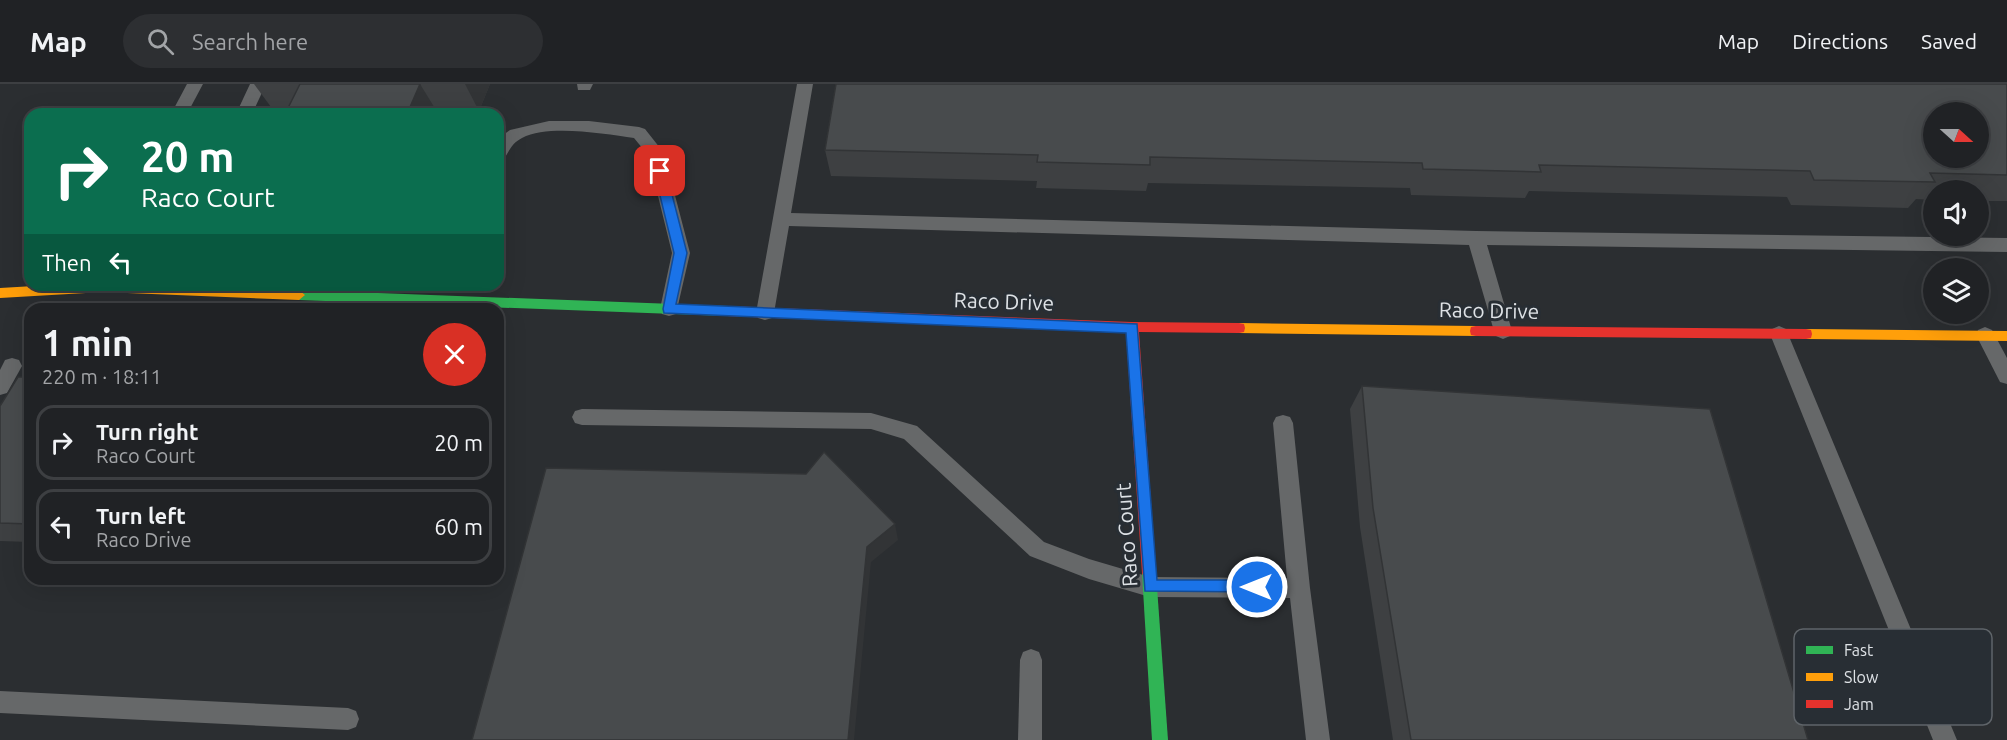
<!DOCTYPE html>
<meta charset="utf-8">
<style>
:root{--surface:#202225;--page:#2d2f32;--text:#f1f3f6;--muted:#a2a4a7;--line:#3d3f42}
body{margin:0;font-family:Ubuntu,sans-serif;background:var(--page);color:var(--text);height:100vh;display:flex;flex-direction:column;font-size:22px;white-space:nowrap}
*{box-sizing:border-box;margin:0}
p{font-size:20px;color:var(--muted)}
.icon{flex:none;width:33px;height:33px;fill:none;stroke:currentColor;stroke-width:2;stroke-linecap:round;stroke-linejoin:round}
.map{position:relative;flex:1;overflow:hidden}
.sheet{position:absolute;left:24px;top:219px;width:480px;height:282px;display:flex;flex-direction:column;background:var(--surface);border-radius:18px;box-shadow:0 6px 24px #0002,0 0 0 2px var(--line)}
.sheet>*{flex:none}
.guide{position:absolute;left:24px;top:24px;width:480px;height:183px;border-radius:18px;box-shadow:0 6px 24px #0002,0 0 0 2px var(--line);background:#0b6e4f;color:#fff;overflow:hidden}
.needle{width:39px;rotate:111deg}
.buttons{position:absolute;left:1923px;top:18px;display:grid;gap:12px}
.buttons a{display:grid;place-items:center;width:66px;height:66px;border-radius:50%;background:var(--surface);box-shadow:0 6px 24px #0002,0 0 0 2px var(--line);font-size:30px}
.pin{position:absolute;display:grid;place-items:center;width:51px;height:51px;color:#fff;margin:-26px;border-radius:12px;box-shadow:0 3px 9px #0006}
.me{position:absolute;width:66px;margin:-33px;rotate:270deg;stroke-linejoin:round;filter:drop-shadow(0 0 4px #0008)}
.turn{display:flex;align-items:center;gap:21px;height:126px;padding:0 18px;font-size:27px}
.turn .icon{width:78px;height:78px;stroke-width:2.5}
.turn b{display:block;font-size:42px;line-height:51px}
.then{display:flex;align-items:center;height:57px;padding:0 18px;background:#0003;gap:12px;font-size:22px}
.round{display:grid;place-items:center;flex:none;width:63px;height:63px;border-radius:32px;background:var(--page)}
.headline{display:flex;align-items:center;justify-content:space-between;height:102px;padding:0 18px}
h1{font-size:36px;font-weight:600;line-height:45px}
ul{padding:0;list-style:none}
li{display:flex;align-items:center;gap:18px;height:75px;margin:0 12px 9px;padding:0 6px;border:3px solid var(--line);border-radius:18px}
li div{flex:1}
li b{display:block;font-size:22px}
li em{font-style:normal}
header{display:flex;align-items:center;gap:36px;box-sizing:border-box;height:84px;padding:0 30px;background:var(--surface);border-bottom:2px solid var(--line)}
header strong{font-size:28px}
nav{display:flex;gap:33px;margin-inline-start:auto;font-size:21px}
.search{width:420px;height:54px;background:var(--page);display:flex;align-items:center;gap:15px;box-sizing:border-box;padding:0 21px;border-radius:33px;color:var(--muted);font-size:22px}
.map>svg:first-child{display:block}
.lines{fill:none;stroke-linecap:round;stroke-linejoin:round}
.lane{fill:#666869;fill-rule:evenodd}
.fast{fill:#30b455;fill-rule:evenodd}
.slow{fill:#ff9f0a;fill-rule:evenodd}
.jam{fill:#e5322d;fill-rule:evenodd}
.wall{fill:#3e4042}
.shaded-wall{fill:#323436}
.building{fill:#484b4d;stroke:#323436;stroke-width:1.5;fill-rule:evenodd}
.route{fill:#1a73e8;stroke:#114b97;stroke-width:1.5}
.labels{text-anchor:middle;dominant-baseline:central;stroke-width:6;stroke-linejoin:round;paint-order:stroke}
.street-label{font-size:21px;fill:#dee2e6;stroke:#282e34}
.key{fill:#282e34;stroke:#5f6469;stroke-width:1.5}
.key-label{font-size:16px;fill:#dee2e6}
</style>
<header>
<strong>Map</strong>
<div class="search"><svg class="icon" aria-label="search" viewBox="0 0 24 24"><circle cx="10" cy="10" r="6"/><path d="M15 15l6 6"/></svg>Search here</div>
<nav><a>Map</a><a>Directions</a><a>Saved</a></nav>
</header>
<div class="map">
<svg width="2007" height="656" viewBox="0 0 2007 656">
<rect width="100%" height="100%" fill="#2b2e31"/>
<g class="lines">
<!-- lane -->
<g class="lane">
<polygon points="187,0 203,0 187,30 171,30"/>
<polygon points="250,0 266,0 252,30 236,30"/>
<polygon points="577,0 593,0 590,6 578,6"/>
<polygon points="797,0 813,0 791,129 1476,147 2007,154 2007,168 1487,161 1512,247 1510,252 1503,255 1496,252 1494,247 1469,161 789,142 774,229 772,234 765,236 758,234 756,229"/>
<path d="M549,37h40l50,6 6,2 19,24 26,100 -14,61 -7,2 -7,-2 -2,-5 12,-56 -24,-98 -14,-17c-29,-4 -85,-14 -112,0 -10,5 -13,13 -18,21l-6,2 1,-23 11,-8z"/>
<polygon points="1779,242 1786,245 1788,250 1957,656 1933,656 1770,250 1772,245"/>
<polygon points="1985,243 1992,246 2007,274 2007,300 2000,298 1976,251 1978,246"/>
<polygon points="12,274 19,276 22,282 7,309 0,311 0,286 5,276"/>
<polygon points="582,325 871,329 917,342 1044,458 1089,475 1150,493 1287,494 1273,339 1276,333 1283,331 1290,333 1293,339 1310,504 1330,656 1306,656 1290,514 1150,513 1089,495 1030,472 904,355 871,345 582,341 575,339 572,333 575,327"/>
<polygon points="1031,565 1039,568 1042,576 1042,656 1018,656 1020,576 1023,568"/>
<polygon points="0,607 348,624 356,627 359,635 356,643 348,646 0,629"/>
</g>
<!-- fast -->
<g class="fast">
<polygon points="299,206 727,222 733,227 727,232 299,216 293,211"/>
<polygon points="1149,482 1154,484 1156,489 1168,656 1152,656 1142,489 1144,484"/>
</g>
<!-- slow -->
<g class="slow">
<polygon points="51,201 177,201 299,206 305,211 299,216 103,208 0,214 0,204"/>
<polygon points="1239,239 1476,242 1481,243 1482,247 1481,251 1476,252 1239,249 1234,248 1233,244 1234,240"/>
<polygon points="1806,245 2007,247 2007,257 1806,255 1801,254 1800,250 1801,246"/>
</g>
<!-- jam -->
<g class="jam">
<polygon points="727,222 1132,238 1239,239 1244,240 1245,244 1244,248 1239,249 1139,248 1156,489 1154,494 1149,496 1144,494 1142,489 1126,248 727,232 721,227"/>
<polygon points="1476,242 1806,245 1811,246 1812,250 1811,254 1806,255 1476,252 1471,251 1470,247 1471,243"/>
</g>
</g>
<!-- wall -->
<g class="wall">
<polygon points="254,0 490,0 479,27 271,23"/>
<polygon points="2007,0 2007,117 1978,117 1978,106 1934,106 1934,116 1916,115 1908,124 1791,121 1787,113 1529,107 1525,114 1411,111 1410,104 1148,99 1146,107 1036,104 1037,97 831,92 825,66"/>
<polygon points="30,293 30,458 0,457 0,322"/>
<polygon points="1362,302 1808,656 1393,656 1360,443 1350,325"/>
</g>
<!-- shaded-wall -->
<g class="shaded-wall">
<polygon points="420,0 436,26 435,30 407,30"/>
<polygon points="465,0 490,0 479,27"/>
<polygon points="895,440 898,456 871,478 854,656 848,656 867,463"/>
</g>
<!-- building -->
<g class="building">
<polygon points="300,0 420,0 407,30 285,30"/>
<path d="M836,0h1171v91l-77,-2 5,9 -121,-2 -4,-9 -271,-6 2,7 -118,-3 -1,-6 -272,-6v8l-113,-3 1,-7 -213,-5zM1934,28h44v46h-44z"/>
<polygon points="18,293 30,293 30,440 0,439 0,322"/>
<polygon points="1362,302 1710,325 1808,656 1411,656 1373,424"/>
<polygon points="824,368 895,440 867,463 848,656 472,656 546,384 806,390"/>
</g>
<!-- route -->
<polygon class="route" points="660,83 666,87 687,169 676,220 1137,240 1157,496 1257,496 1262,498 1264,503 1262,508 1145,507 1126,249 664,229 663,225 674,169 654,87"/>
<g class="labels">
<!-- street labels -->
<g class="street-label">
<text transform="translate(1004 217) rotate(2)">Raco Drive</text>
<text transform="translate(1489 226) rotate(1)">Raco Drive</text>
<text transform="translate(1126 451) rotate(-94)">Raco Court</text>
</g>
</g>
<!-- legend -->
<rect x="1794" y="545" width="198" height="96" rx="9" class="key"/>
<rect x="1806" y="562" width="27" height="8" fill="#30b455"/>
<rect x="1806" y="589" width="27" height="8" fill="#ff9f0a"/>
<rect x="1806" y="616" width="27" height="8" fill="#e5322d"/>
<g class="key-label">
<text x="1844" y="572">Fast</text>
<text x="1844" y="599">Slow</text>
<text x="1844" y="626">Jam</text>
</g>
</svg>
<div class="buttons">
<a><svg class="needle" viewBox="-14 -14 28 28"><path d="M0-13l5 13h-10z" fill="#e53935"/><path d="M0 13l5-13h-10z" fill="#a2a4a7"/></svg></a>
<a><svg class="icon" aria-label="sound" viewBox="0 0 24 24"><path d="M4 9h4l5-4v14l-5-4H4zM17 9q2 3 0 6"/></svg></a>
<a><svg class="icon" aria-label="layers" viewBox="0 0 24 24"><path d="M12 4l9 5-9 5-9-5zM3 14l9 5 9-5"/></svg></a>
</div>
<div class="pin" style="left:660px;top:87px;background:#d93025"><svg class="icon" aria-label="arrive" viewBox="0 0 24 24"><path d="M6 21V4h12l-3 4 3 4H6"/></svg></div>
<svg class="me" style="left:1257px;top:503px" viewBox="-20 -20 40 40"><circle r="17" fill="#1a73e8" stroke="#fff" stroke-width="3"/><path d="M0-11L8 9 0 5-8 9z" fill="#fff"/></svg>
<div class="guide">
<div class="turn"><svg class="icon" aria-label="right" viewBox="0 0 24 24"><path d="M7 20v-9h11M14 6l5 5-5 5"/></svg><div><b>20 m</b>Raco Court</div></div>
<div class="then">Then<svg class="icon" aria-label="left" viewBox="0 0 24 24"><path d="M17 20v-9H6M10 6l-5 5 5 5"/></svg></div>
</div>
<section class="sheet">
<div class="headline"><div><h1>1 min</h1><p>220 m · 18:11</p></div><a class="round" style="background:#d93025;color:#fff"><svg class="icon" aria-label="close" viewBox="0 0 24 24"><path d="M6 6l12 12M18 6L6 18"/></svg></a></div>
<ul>
<li><svg class="icon" aria-label="right" viewBox="0 0 24 24"><path d="M7 20v-9h11M14 6l5 5-5 5"/></svg><div><b>Turn right</b><p>Raco Court</p></div><em>20 m</em></li>
<li><svg class="icon" aria-label="left" viewBox="0 0 24 24"><path d="M17 20v-9H6M10 6l-5 5 5 5"/></svg><div><b>Turn left</b><p>Raco Drive</p></div><em>60 m</em></li>
</ul>
</section>
</div>
